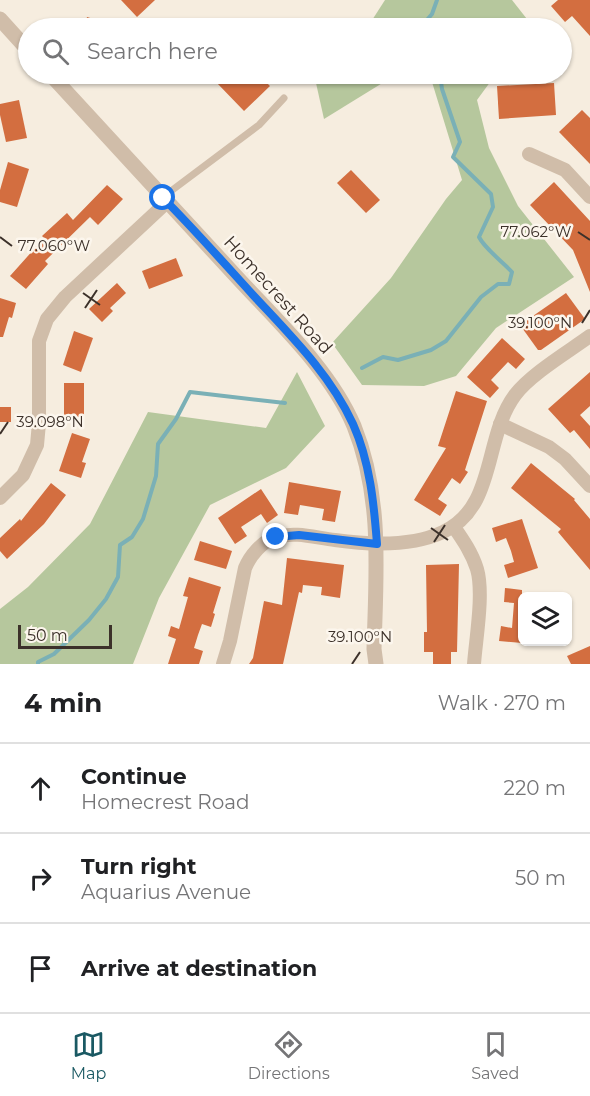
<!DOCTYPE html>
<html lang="en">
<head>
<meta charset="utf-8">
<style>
  body { margin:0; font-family:Montserrat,sans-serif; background:#f6f6f6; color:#202124 }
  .controls { position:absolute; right:18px; bottom:18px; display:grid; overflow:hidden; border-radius:9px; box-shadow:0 2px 4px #0004 }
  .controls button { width:54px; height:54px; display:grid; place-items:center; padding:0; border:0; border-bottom:2px solid #e0e0e0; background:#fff; color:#202124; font:30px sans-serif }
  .scale { position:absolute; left:18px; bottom:15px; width:94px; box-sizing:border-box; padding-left:6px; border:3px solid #3c312a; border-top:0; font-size:16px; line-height:21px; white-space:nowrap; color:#3c312a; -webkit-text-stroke:4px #fcf6ed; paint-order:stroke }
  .stop { position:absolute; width:18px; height:18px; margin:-14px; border:4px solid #1a73e8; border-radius:50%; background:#fff }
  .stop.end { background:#1a73e8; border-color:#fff; box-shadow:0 2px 6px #0008 }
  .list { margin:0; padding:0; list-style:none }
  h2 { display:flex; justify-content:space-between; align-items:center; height:78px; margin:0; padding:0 24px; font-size:26px }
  h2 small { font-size:20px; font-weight:400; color:#757577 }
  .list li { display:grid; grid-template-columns:39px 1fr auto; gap:18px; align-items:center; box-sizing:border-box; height:90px; padding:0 24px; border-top:2px solid #e0e0e0 }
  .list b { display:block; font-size:22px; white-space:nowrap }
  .list p { margin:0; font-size:20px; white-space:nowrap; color:#757577 }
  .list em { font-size:20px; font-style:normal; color:#757577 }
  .icon { flex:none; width:33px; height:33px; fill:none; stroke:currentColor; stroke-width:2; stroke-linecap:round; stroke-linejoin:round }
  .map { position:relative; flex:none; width:590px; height:664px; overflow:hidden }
  .search { position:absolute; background:#fff; box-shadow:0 2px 4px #0004; left:18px; right:18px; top:18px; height:66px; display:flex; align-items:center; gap:15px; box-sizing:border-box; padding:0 21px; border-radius:33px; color:#757577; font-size:22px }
  .sheet { height:348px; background:#fff }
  nav { display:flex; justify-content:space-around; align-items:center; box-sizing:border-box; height:84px; border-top:2px solid #e0e0e0; background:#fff; font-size:16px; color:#757577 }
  nav a { display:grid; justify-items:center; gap:3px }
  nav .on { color:#1a5963 }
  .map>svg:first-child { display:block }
  .green { fill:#b6c79d }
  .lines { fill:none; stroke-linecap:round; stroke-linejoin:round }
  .stream { stroke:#7ab0b6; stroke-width:4 }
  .building { fill:#d36e40 }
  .service { stroke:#d0bda9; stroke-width:7 }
  .minor { stroke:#d0bda9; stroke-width:14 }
  .tertiary { stroke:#d0bda9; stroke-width:15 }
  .route { stroke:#1a73e8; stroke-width:8 }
  .ticks { fill:none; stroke:#3c312a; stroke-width:2 }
  .labels { text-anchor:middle; stroke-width:5; stroke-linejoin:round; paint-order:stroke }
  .street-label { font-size:18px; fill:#3c312a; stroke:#fcf6ed }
  .ticks-label { font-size:15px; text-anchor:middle; fill:#3c312a; stroke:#fcf6ed; stroke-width:5; stroke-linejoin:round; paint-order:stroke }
</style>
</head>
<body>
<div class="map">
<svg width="590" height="664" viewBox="0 0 590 664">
  <rect width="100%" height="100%" fill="#f6eddf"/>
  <g class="green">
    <path d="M385,0H512L534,28H367Z"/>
    <path d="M314,74H397L324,119Z"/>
    <path d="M420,74H496L477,100L489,148L518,206L574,277L496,328L456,376L424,386L362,385L332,343L391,278L446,199L462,180L432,82Z"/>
    <path d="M297,372L325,426L286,468L210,505L159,598L133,664H0V609L28,587L90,524L148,412L266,428Z"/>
  </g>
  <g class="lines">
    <g class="stream">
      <path d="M420,28L432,14L437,0"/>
      <path d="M362,368L383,357L398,360L431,350L446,341L481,297L498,284H509L512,272C502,261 485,249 479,237L493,207L491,194L453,157L460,142L442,89L440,74"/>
      <path d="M38,664V662L54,654L89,620L106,599L118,577L120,545L132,537L143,519L156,476L158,444L176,419L190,392L285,403"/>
    </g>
  </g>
  <g class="building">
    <path d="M121,0H155L137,17Z"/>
    <path d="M558,0H590V36L572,16L565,22L551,6Z"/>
    <path d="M87,17L116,26V28H84Z"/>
    <path d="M225,74H233L244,84L254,74H258L270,86L244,111L216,82Z"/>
    <path d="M554,83L556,115L499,119L497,86Z"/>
    <path d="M19,100L27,138L6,142L0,115V104Z"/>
    <path d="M582,110L590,118V164L559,132Z"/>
    <path d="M8,162L29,169L17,207L0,202V190Z"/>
    <path d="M351,170L380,200L366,213L337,183Z"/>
    <path d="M554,182L590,221V292L573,250L530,205Z"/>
    <path d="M107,185L123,199L98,225L90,217L45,261L48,264L26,289L10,276L44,238L42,236L67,213L73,220Z"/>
    <path d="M176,258L183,276L149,289L142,271Z"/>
    <path d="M117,283L126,293L110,308L113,311L102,322L89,309Z"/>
    <path d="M566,293L585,319L541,350H538L520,325Z"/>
    <path d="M0,298L16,303L12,318L9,317L3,337H0Z"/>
    <path d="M74,331L93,338L81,372L63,365Z"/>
    <path d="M502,338L525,359L516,369L508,362L491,380L499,388L490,398L467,377Z"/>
    <path d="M590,372V406L580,415L590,426V449L574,430L570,433L548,409Z"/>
    <rect x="64" y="383" width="20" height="36"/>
    <path d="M456,391L487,401L465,470L468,472L460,484L452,478L438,499L447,505L440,516L414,500L446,448L438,446Z"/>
    <rect x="0" y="407" width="11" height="15"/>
    <path d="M72,433L90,439L82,462L86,463L81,478L59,471Z"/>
    <path d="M531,463L575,499L574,500L590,519V570L558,532L561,529L511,488Z"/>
    <path d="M289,482L341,491L335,522L322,520L324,509L300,505L298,515L284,513Z"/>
    <path d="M51,483L66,495L44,524L7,559L0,551V538L20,519L21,521Z"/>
    <path d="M261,489L278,515L267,523L261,514L241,527L247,536L235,544L218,518Z"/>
    <path d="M522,519L538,568L508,578L504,565L514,562L511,551L506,538L496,542L492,528Z"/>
    <path d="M200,541L232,551L226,569L194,560Z"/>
    <path d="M287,558L344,565L340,598L321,595L322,587L303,585L302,593L299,592L283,664H249L253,658L264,601L282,605Z"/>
    <path d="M459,564L457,652H451V664H433V652H424V632H427L426,565Z"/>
    <path d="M189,577L221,587L213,613L215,614L211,627L202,624L198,635L194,648L203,651L199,664H168L176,639L168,636L171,626L179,629L188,597L183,596Z"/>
    <path d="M505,588L522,590V643L499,641L501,626L512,628L514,603L504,602Z"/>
    <path d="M590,646V664H571L567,656Z"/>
  </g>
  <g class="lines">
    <path class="service" d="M163,197L259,125L284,98"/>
    <g class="minor">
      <path d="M529,154L565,170L590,197"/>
      <path d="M500,424L549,447L565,459L590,486"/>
      <path d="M0,498L23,475L37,445L39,423V341L47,319L65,297L167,202"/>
      <path d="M454,527C463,540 472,553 477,569C484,593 476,638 474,664"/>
      <path d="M223,664L230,641L245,568C250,556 262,541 276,537C296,531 316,538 335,540C370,545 411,547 443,532C497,507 483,438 515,395C531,374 568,352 590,336"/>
    </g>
    <g class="tertiary">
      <path d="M0,19L28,50"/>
      <path d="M50,74C111,140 172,207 234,274C275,319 330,369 354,426C383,498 376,574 374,649L376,664"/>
    </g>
  </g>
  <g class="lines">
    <path class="route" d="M163,198C194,229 223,262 253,295C290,335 330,374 353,424C370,462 374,504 377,544L299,535L276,537"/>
  </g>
  <path class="ticks" d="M578,232L590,240M0,237L12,246M83,293L100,305M85,308L97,290M582,323L590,310M0,434L8,422M431,528L448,540M434,542L445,525M352,664L360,652"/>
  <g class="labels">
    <g class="street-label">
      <text transform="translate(278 295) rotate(48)" y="6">Homecrest Road</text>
    </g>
  </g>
  <g class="ticks-label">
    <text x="536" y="237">77.062°W</text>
    <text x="54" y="251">77.060°W</text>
    <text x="540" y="328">39.100°N</text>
    <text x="50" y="427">39.098°N</text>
    <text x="360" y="642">39.100°N</text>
  </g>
</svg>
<div class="controls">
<button><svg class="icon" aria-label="layers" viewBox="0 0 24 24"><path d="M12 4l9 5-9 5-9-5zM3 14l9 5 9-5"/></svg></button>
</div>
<div class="scale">50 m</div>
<div class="stop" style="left:163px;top:198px"></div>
<div class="stop end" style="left:276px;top:537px"></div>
<div class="search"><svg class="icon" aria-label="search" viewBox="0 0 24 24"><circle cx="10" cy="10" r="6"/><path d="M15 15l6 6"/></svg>Search here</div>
</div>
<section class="sheet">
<h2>4 min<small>Walk · 270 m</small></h2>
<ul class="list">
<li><svg class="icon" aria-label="ahead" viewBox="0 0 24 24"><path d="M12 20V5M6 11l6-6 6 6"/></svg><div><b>Continue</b><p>Homecrest Road</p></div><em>220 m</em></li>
<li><svg class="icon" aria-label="right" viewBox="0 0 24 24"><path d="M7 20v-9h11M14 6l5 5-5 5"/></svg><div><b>Turn right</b><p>Aquarius Avenue</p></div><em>50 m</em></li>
<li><svg class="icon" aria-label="arrive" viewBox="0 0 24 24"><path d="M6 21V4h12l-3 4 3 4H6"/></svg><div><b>Arrive at destination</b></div></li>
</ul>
</section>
<nav>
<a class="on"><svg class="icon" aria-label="map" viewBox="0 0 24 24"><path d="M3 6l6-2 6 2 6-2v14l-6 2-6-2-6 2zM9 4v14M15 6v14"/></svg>Map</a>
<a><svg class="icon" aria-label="directions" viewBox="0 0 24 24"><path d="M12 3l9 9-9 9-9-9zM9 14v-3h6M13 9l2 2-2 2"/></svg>Directions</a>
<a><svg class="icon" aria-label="saved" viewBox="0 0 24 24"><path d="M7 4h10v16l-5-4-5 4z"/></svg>Saved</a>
</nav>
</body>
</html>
